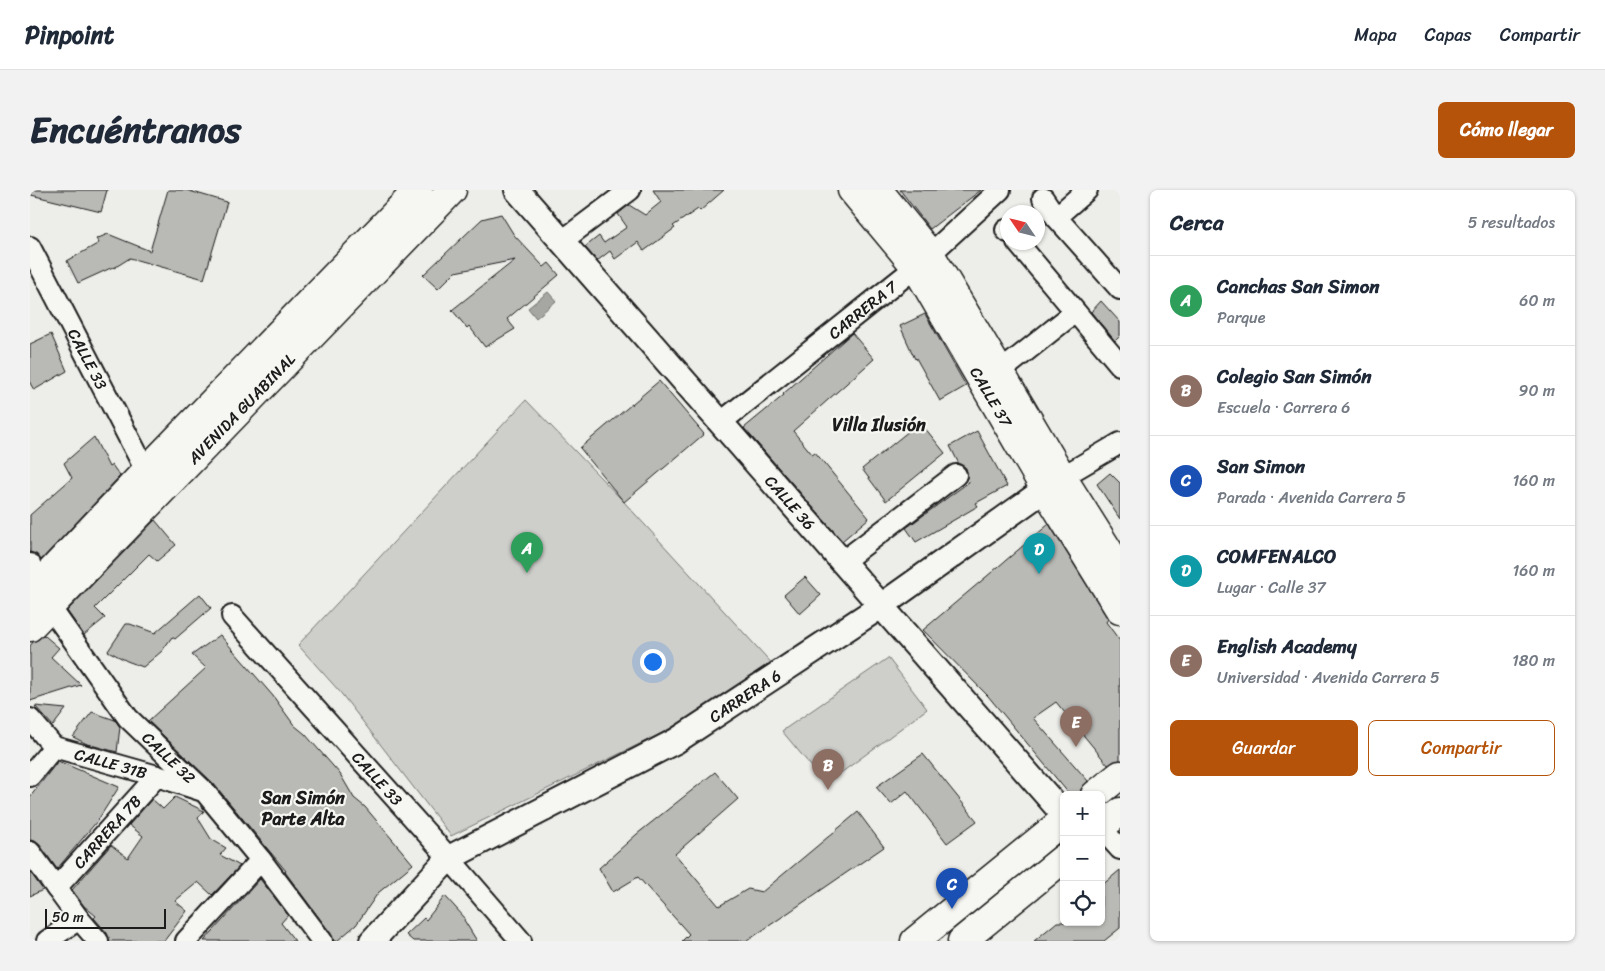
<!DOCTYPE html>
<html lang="es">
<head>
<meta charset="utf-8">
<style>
  body { margin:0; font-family:Sriracha,sans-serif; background:#f2f2f3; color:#1f2937 }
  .controls { position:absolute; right:15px; bottom:15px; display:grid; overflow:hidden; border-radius:8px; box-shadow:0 1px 4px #0004 }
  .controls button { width:45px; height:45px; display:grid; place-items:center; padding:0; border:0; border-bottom:1px solid #e0e1e3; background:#fff; color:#1f2937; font:25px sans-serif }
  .compass { position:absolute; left:970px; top:15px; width:45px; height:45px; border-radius:50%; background:#fff; box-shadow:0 1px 4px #0004; rotate:305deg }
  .scale { position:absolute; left:15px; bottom:12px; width:121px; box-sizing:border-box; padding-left:5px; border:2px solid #1c1c1c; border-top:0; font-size:14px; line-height:18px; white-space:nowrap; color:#1c1c1c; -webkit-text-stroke:4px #f6f6f2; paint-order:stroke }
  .you { position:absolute; left:622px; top:471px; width:18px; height:18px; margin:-12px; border:4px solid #fff; border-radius:50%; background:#1a73e8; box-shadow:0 0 0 8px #1a73e833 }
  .badge { display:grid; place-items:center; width:32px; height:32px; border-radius:50%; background:#b45309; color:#fff; font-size:16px; font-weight:700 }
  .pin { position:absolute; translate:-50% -41px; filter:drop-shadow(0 1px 2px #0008) }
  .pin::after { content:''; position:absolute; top:26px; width:18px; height:15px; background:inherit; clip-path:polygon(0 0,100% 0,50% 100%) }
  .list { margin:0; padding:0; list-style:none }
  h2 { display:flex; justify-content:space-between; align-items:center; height:65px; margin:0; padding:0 20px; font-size:21px }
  h2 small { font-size:16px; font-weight:400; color:#747a83 }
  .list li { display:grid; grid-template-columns:32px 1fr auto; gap:15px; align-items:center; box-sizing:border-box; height:90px; padding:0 20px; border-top:1px solid #e0e1e3 }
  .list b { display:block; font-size:19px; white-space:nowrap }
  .list p { margin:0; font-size:16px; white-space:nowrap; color:#747a83 }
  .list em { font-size:16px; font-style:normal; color:#747a83 }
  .actions { display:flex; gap:10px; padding:15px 20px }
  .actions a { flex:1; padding:11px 0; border:1px solid #b45309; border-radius:8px; text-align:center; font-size:18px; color:#b45309 }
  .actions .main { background:#b45309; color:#fff }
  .icon { flex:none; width:28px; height:28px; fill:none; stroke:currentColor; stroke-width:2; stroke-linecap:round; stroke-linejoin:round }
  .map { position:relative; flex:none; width:1090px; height:751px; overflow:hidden; border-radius:8px }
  header { display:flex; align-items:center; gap:30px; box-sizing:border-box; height:70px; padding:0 25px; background:#fff; border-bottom:1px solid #e0e1e3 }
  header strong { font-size:24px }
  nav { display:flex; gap:28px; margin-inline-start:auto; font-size:18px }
  .intro { display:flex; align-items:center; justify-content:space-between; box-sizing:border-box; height:120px; padding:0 30px }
  h1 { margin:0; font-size:35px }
  .button { padding:12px 22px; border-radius:8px; background:#b45309; color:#fff; font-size:18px; font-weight:700 }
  main { display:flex; gap:30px; padding:0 30px }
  aside { flex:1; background:#fff; border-radius:8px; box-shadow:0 1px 4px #0004 }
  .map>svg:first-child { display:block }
  .green { fill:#cececb; stroke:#757574 }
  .water { fill:#a6a6a3; stroke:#6f6f6d }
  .building { fill:#b9b9b6; stroke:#1c1c1c }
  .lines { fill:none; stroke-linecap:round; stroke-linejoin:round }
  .minor-casing { stroke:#1c1c1c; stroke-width:24 }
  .tertiary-casing { stroke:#1c1c1c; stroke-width:28 }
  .secondary-casing { stroke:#1c1c1c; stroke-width:31 }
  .minor { stroke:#f6f6f2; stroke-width:20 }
  .tertiary { stroke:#f6f6f2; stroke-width:24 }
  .secondary { stroke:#f6f6f2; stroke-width:28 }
  .labels { text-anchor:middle; stroke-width:4.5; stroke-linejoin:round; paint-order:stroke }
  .street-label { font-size:16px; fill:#1c1c1c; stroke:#f6f6f2 }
  .neighbourhood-label { font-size:18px; font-weight:bold; fill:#1c1c1c; stroke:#f6f6f2 }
</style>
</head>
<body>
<header>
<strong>Pinpoint</strong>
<nav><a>Mapa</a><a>Capas</a><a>Compartir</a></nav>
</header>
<div class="intro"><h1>Encuéntranos</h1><a class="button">Cómo llegar</a></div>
<main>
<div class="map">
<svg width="1090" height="751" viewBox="0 0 1090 751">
  <rect width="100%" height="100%" fill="#edede9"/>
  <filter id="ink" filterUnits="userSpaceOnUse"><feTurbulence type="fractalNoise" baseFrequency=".02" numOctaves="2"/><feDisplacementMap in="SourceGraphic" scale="10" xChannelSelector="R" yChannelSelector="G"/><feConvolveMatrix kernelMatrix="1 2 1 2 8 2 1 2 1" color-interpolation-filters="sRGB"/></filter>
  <g filter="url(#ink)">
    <g class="green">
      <path d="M496,210L594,312L747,479L628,545L421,646L310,502L268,455Z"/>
      <path d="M858,468L897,519L796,594L752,541Z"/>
    </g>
    <path class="water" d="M518,102L526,111L506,128L498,118Z"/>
    <g class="building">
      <path d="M2,0H77L71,22L1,5Z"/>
      <path d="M138,0H156L197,12L174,89L100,68L84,78L83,77L48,93L37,71L69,53L66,49L78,44L120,61Z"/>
      <path d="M623,0H694L670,21L668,19L643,36L645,38L614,61L608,52L585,69L580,61L567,71L555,57L569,46L574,53L597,37L588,24L599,15L615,25L631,12Z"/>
      <path d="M870,0H951L900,39Z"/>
      <path d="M471,24L484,45L514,77L519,73L529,85L477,129L485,139L455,157L439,136L437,138L422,120L485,70L425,82L408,99L393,85L452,29Z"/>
      <path d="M1071,111L1090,132V146L1085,151L1061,122Z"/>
      <path d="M895,124L936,196L910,211L886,168L885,169L870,136Z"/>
      <path d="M822,143L844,169L763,241L782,264L785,262L839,328L812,351L714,238L754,205L753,204Z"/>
      <path d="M21,144L37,181L4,200L0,193V154Z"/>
      <path d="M629,191L674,244L594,312L550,258Z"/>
      <path d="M890,232L915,263L856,311L832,279Z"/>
      <path d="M947,241L977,296L946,313L948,316L886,352L876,338L939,292L936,278L929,274L920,256Z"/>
      <path d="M64,247L79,277L82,275L90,286L11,370L7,365L0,362V325L42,288L34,273Z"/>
      <path d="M1080,283L1090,293V329L1067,294Z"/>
      <path d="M125,330L146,355L127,371L119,364L65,418L75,428L54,445L37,421Z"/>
      <path d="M1019,334L1078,429L1076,432L1090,451V570L1078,575L1026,512L1003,528L1058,591L1051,599L1050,605H1040L958,506L893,440Z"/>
      <path d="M775,387L791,405L770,424L754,405Z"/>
      <path d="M170,404L181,418L145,449L142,447L132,461L113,477L97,471L78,461L96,434H100L125,443Z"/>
      <path d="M14,445L29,458L21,467L51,495L0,511V456L3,452Z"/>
      <path d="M190,445L243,506L264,535L275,544L310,584L324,608L335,617L383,674L348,703L326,735L307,751H304L301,744L255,682L256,681L183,593L118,531L176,478L162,465Z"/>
      <path d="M5,516L36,519L23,536Z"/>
      <path d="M62,522L85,530L90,537L87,562L57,554L43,547Z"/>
      <path d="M893,564L947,631L917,653L877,601L861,614L846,597Z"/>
      <path d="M28,571L89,597L68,630L27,679L10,655L5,651L0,650V607Z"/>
      <path d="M685,582L708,609L645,664L689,716L718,699L732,702L828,622L854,657L717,751H652L659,744L608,687L583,702L569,678L607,644Z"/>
      <path d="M145,607L174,621L168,628L181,649L196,658L190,665L210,676L182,705L168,692L145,711L157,721L134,751H80L77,743L64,728L66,726L54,716L42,700L81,655L98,668L113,646L99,635L122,609L133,619Z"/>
      <path d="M1090,680V738L1074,751H1004L1027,732H1071V696Z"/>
      <path d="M0,682L13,700L0,706Z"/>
      <path d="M230,689L258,725L251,733L265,751H174Z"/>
      <path d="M415,706L435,728L434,730L447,751H383L376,745L394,728L396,730Z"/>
    </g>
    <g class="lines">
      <defs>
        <g id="minor">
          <path d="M1013,8L1026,27L1090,99"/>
          <path d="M1026,27L1057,0"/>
          <path d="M976,40L978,42"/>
          <path d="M532,51L600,0"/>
          <path d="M987,52L1090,175"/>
          <path id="s1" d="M0,57L116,281"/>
          <path d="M970,182L1045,122"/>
          <path id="s2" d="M690,233L886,77L970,0"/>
          <path d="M1032,287L1090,253"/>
          <path d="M812,372L926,285"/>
          <path id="s3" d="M0,374L20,417L98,528L174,601L231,670L292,751"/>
          <path id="s4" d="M202,426L419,668L491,751"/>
          <path id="s5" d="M0,529L24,557L127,586L170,600"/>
          <path d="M0,586L24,557"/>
          <path d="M1071,638L1090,659"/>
          <path d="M0,662L49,729L68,751"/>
          <path id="s6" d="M26,698L127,586"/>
          <path d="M17,751L49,729"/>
          <path d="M156,751L231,670"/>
        </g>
        <g id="tertiary">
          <path id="s7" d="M487,0L1034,625"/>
          <path id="s8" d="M342,751L419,668L646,551L851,416L1031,288"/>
        </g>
        <g id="secondary">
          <path id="s9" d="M822,0L886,77L1015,299L1090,420"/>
          <path d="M848,0L900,64L1032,287L1090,379"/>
          <path d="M0,404L116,281L388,0"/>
          <path id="s10" d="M0,437L422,0"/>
          <path d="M1065,605L1090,585"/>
          <path d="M1071,637L1090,622"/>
          <path d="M885,751L1034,630"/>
          <path d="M932,751L1034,668"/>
        </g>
      </defs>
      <use href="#minor" class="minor-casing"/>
      <use href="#tertiary" class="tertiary-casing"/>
      <use href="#secondary" class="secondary-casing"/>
      <use href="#minor" class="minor"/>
      <use href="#tertiary" class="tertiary"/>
      <use href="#secondary" class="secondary"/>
    </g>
  </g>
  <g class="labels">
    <g class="street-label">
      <text dy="6" stroke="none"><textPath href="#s2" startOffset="182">CARRERA 7</textPath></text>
      <text dy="6" stroke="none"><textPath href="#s1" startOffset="126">CALLE 33</textPath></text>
      <text dy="6" stroke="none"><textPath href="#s9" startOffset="250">CALLE 37</textPath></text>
      <text dy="6" stroke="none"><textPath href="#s10" startOffset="304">AVENIDA GUABINAL</textPath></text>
      <text dy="6" stroke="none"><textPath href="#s7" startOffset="415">CALLE 36</textPath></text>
      <text dy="6" stroke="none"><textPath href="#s8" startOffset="451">CARRERA 6</textPath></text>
      <text dy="6" stroke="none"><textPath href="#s3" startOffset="240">CALLE 32</textPath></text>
      <text dy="6" stroke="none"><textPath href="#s5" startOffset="96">CALLE 31B</textPath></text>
      <text dy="6" stroke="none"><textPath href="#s4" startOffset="218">CALLE 33</textPath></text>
      <text dy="6" stroke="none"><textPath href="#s6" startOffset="76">CARRERA 7B</textPath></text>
    </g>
    <g class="neighbourhood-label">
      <text x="849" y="241">Villa Ilusión</text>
      <text x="273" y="614">San Simón<tspan x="273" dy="21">Parte Alta</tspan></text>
    </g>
  </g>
</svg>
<div class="controls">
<button>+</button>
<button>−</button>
<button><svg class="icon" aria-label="locate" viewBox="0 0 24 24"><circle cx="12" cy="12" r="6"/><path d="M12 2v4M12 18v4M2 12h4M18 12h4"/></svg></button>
</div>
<svg class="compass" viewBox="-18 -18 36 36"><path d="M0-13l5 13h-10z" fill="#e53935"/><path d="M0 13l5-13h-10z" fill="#747a83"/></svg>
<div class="scale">50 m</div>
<div class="you"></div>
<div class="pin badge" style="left:497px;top:383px;background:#2e9e5b">A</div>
<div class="pin badge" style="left:798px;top:600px;background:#8d6e63">B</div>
<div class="pin badge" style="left:922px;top:719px;background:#1a4fb4">C</div>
<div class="pin badge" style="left:1009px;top:384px;background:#0f9aa8">D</div>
<div class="pin badge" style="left:1046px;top:557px;background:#8d6e63">E</div>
</div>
<aside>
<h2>Cerca<small>5 resultados</small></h2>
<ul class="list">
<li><span class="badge" style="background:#2e9e5b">A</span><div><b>Canchas San Simon</b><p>Parque</p></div><em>60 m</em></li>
<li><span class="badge" style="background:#8d6e63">B</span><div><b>Colegio San Simón</b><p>Escuela · Carrera 6</p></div><em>90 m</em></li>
<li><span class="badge" style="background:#1a4fb4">C</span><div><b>San Simon</b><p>Parada · Avenida Carrera 5</p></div><em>160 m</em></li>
<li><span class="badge" style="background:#0f9aa8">D</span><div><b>COMFENALCO</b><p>Lugar · Calle 37</p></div><em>160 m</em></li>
<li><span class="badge" style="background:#8d6e63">E</span><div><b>English Academy</b><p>Universidad · Avenida Carrera 5</p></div><em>180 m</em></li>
</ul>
<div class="actions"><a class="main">Guardar</a><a>Compartir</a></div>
</aside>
</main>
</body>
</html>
